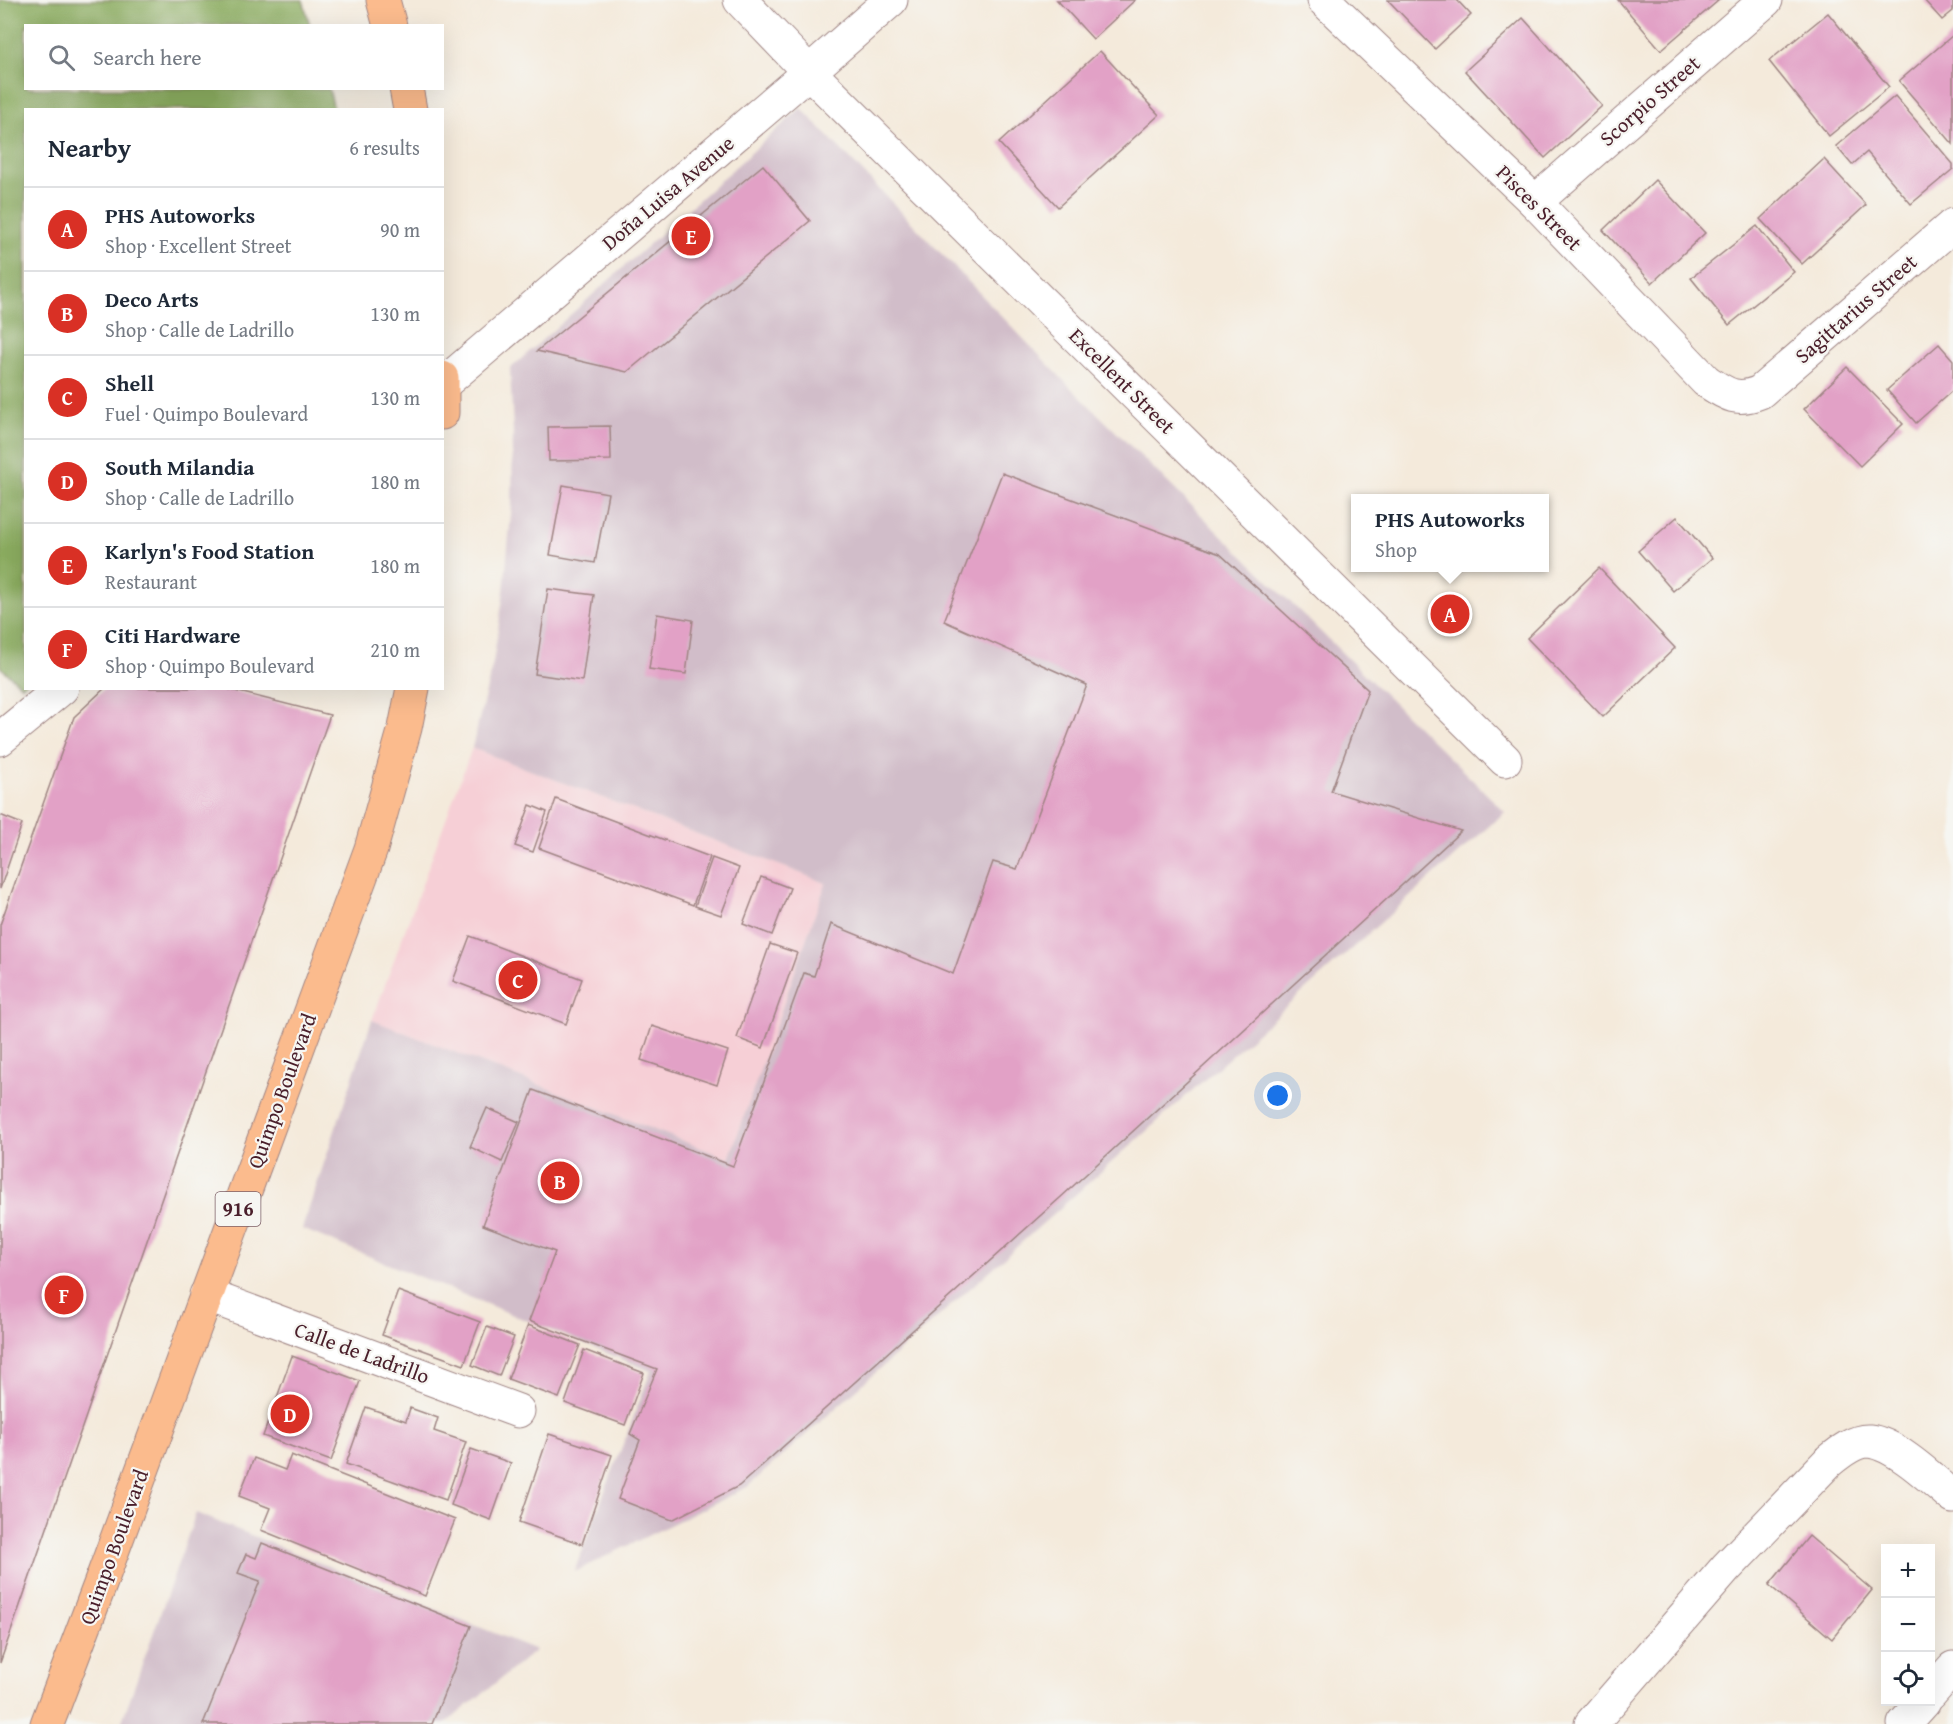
<!DOCTYPE html>
<html lang="en">
<head>
<meta charset="utf-8">
<style>
  body { margin:0; font-family:"Gentium Book Plus",serif; background:#f2f2f3; color:#1f2937 }
  .controls { position:absolute; right:18px; bottom:18px; display:grid; overflow:hidden; border-radius:0px; box-shadow:0 6px 24px #0002 }
  .controls button { width:54px; height:54px; display:grid; place-items:center; padding:0; border:0; border-bottom:2px solid #e0e1e3; background:#fff; color:#1f2937; font:30px sans-serif }
  .you { position:absolute; left:1278px; top:1096px; width:21px; height:21px; margin:-15px; border:4px solid #fff; border-radius:50%; background:#1a73e8; box-shadow:0 0 0 9px #1a73e833 }
  .badge { display:grid; place-items:center; width:39px; height:39px; border-radius:50%; background:#d93025; color:#fff; font-size:20px; font-weight:700 }
  .pin { position:absolute; translate:-50% -50%; border:3px solid #fff; box-shadow:0 2px 6px #0006 }
  .popup { position:absolute; left:1351px; top:494px; width:198px; height:78px; box-sizing:border-box; display:grid; place-content:center; border-radius:0px; background:#fff; filter:drop-shadow(0 2px 4px #0005); font-size:20px; white-space:nowrap; color:#747a83 }
  .popup b { font-size:22px; color:#1f2937 }
  .popup::after { content:''; position:absolute; left:50%; top:100%; margin-left:-12px; border:12px solid transparent; border-top-color:#fff }
  .list { margin:0; padding:0; list-style:none }
  h2 { display:flex; justify-content:space-between; align-items:center; height:78px; margin:0; padding:0 24px; font-size:26px }
  h2 small { font-size:20px; font-weight:400; color:#747a83 }
  .list li { display:grid; grid-template-columns:39px 1fr auto; gap:18px; align-items:center; box-sizing:border-box; height:84px; padding:0 24px; border-top:2px solid #e0e1e3 }
  .list b { display:block; font-size:22px; white-space:nowrap }
  .list p { margin:0; font-size:20px; white-space:nowrap; color:#747a83 }
  .list em { font-size:20px; font-style:normal; color:#747a83 }
  .icon { flex:none; width:33px; height:33px; fill:none; stroke:currentColor; stroke-width:2; stroke-linecap:round; stroke-linejoin:round }
  .map { position:relative; flex:none; width:1953px; height:1724px; overflow:hidden }
  .search { position:absolute; background:#fff; box-shadow:0 6px 24px #0002; left:24px; top:24px; width:420px; height:66px; display:flex; align-items:center; gap:15px; box-sizing:border-box; padding:0 21px; border-radius:0px; color:#747a83; font-size:22px }
  .panel { position:absolute; background:#fff; box-shadow:0 6px 24px #0002; left:24px; top:108px; width:420px; height:582px; border-radius:0px }
  .map>svg:first-child { display:block }
  .built { fill:#f6cfd6 }
  .industrial { fill:#d1bdc9 }
  .forest { fill:#8aab5f; stroke:#6a6545; stroke-width:1.5 }
  .building { fill:#e2a1c6 }
  .lines { fill:none; stroke-linecap:round; stroke-linejoin:round }
  .minor-casing { stroke:#9f8483; stroke-width:35 }
  .major-casing { stroke:#9f8483; stroke-width:35 }
  .minor { stroke:#fff; stroke-width:33 }
  .major { stroke:#fbbb8d; stroke-width:33 }
  .labels { text-anchor:middle; stroke-width:4.5; stroke-linejoin:round; paint-order:stroke }
  .shield { fill:#f6f6f2; stroke:#7e6067; stroke-width:1.5 }
  .shield-label { font-size:20px; font-weight:bold; fill:#4a1f2b }
  .street-label { font-size:21px; fill:#4a1f2b; stroke:#f6f6f2 }
</style>
</head>
<body>
<div class="map">
<svg width="1953" height="1724" viewBox="0 0 1953 1724">
  <rect width="100%" height="100%" fill="#f6f6f2"/>
  <filter id="ink" filterUnits="userSpaceOnUse"><feTurbulence type="fractalNoise" baseFrequency=".0167" numOctaves="2"/><feDisplacementMap in="SourceGraphic" scale="12" xChannelSelector="R" yChannelSelector="G"/><feConvolveMatrix kernelMatrix="1 2 1 2 8 2 1 2 1" color-interpolation-filters="sRGB"/></filter>
  <filter id="wash" filterUnits="userSpaceOnUse"><feTurbulence type="fractalNoise" baseFrequency=".008" numOctaves="4" result="noise"/><feDisplacementMap in="SourceGraphic" scale="24" xChannelSelector="R" yChannelSelector="G"/><feGaussianBlur stdDeviation="1.35" result="paint"/><feColorMatrix in="noise" values="0 0 0 0 0 0 0 0 0 0 0 0 0 0 0 0 0 1.4 0 .05"/><feComposite in="paint" operator="in"/></filter>
  <g filter="url(#wash)">
    <rect width="100%" height="100%" fill="#f4eadb"/>
    <path class="built" d="M472,748L826,883L729,1159L372,1020Z"/>
    <g class="industrial">
      <path d="M801,108L1067,384L1505,812L747,1487L574,1572L651,1371L302,1229L372,1020L729,1159L826,883L472,748L493,663L504,591L512,504L513,430L510,369Z"/>
      <path d="M196,1513L536,1650L445,1724H121Z"/>
    </g>
    <path class="forest" d="M0,0H303L310,25L26,26V88L329,89L334,109L26,110V683L22,686L0,667Z"/>
    <g id="blocks">
      <g class="building">
        <path d="M1057,0H1135L1093,39Z"/>
        <path d="M1388,0H1457L1471,15L1435,49Z"/>
        <path d="M1618,0H1719L1661,50Z"/>
        <path d="M1924,0H1953V11L1942,20Z"/>
        <path d="M1828,13L1889,87L1829,136L1769,61Z"/>
        <path d="M1523,18L1602,106L1545,158L1465,71Z"/>
        <path d="M1953,35V144L1899,81Z"/>
        <path d="M1100,51L1159,115L1058,207L999,143Z"/>
        <path d="M1895,96L1953,164V169L1911,204L1867,152L1852,165L1836,146Z"/>
        <path d="M1824,159L1866,205L1802,264L1760,219Z"/>
        <path d="M763,165L810,221L627,372L537,351Z"/>
        <path d="M1655,180L1705,233L1652,283L1603,230Z"/>
        <path d="M1757,226L1794,272L1729,325L1691,278Z"/>
        <path d="M1939,344L1953,360V390L1916,423L1887,390Z"/>
        <path d="M1847,367L1903,424L1860,466L1804,409Z"/>
        <path d="M610,426L611,460L549,461L548,427Z"/>
        <path d="M1002,473L1220,554L1368,690L1331,791L1461,831L1060,1198L739,1486L672,1520L618,1499L640,1440L630,1434L657,1369L529,1321L555,1252L483,1225L533,1090L733,1166L804,973L814,976L831,924L953,974L993,862L1017,869L1087,685L944,621Z"/>
        <path d="M563,485L608,493L595,563L550,555Z"/>
        <path d="M1677,517L1712,558L1673,591L1638,551Z"/>
        <path d="M1599,568L1675,648L1603,717L1527,638Z"/>
        <path d="M548,589L594,595L582,681L535,674Z"/>
        <path d="M657,614L693,620L686,674L649,669Z"/>
        <path d="M105,688H223L330,715L0,1663V925L74,717Z"/>
        <path d="M556,799L710,857L693,905L539,848Z"/>
        <path d="M530,805L547,812L533,852L515,846Z"/>
        <path d="M0,815L22,824L0,889Z"/>
        <path d="M712,858L739,868L721,915L695,906Z"/>
        <path d="M761,877L790,888L772,935L743,924Z"/>
        <path d="M470,936L582,979L566,1024L453,981Z"/>
        <path d="M770,944L797,953L763,1048L737,1038Z"/>
        <path d="M652,1026L728,1051L717,1085L641,1060Z"/>
        <path d="M487,1108L519,1122L502,1162L470,1147Z"/>
        <path d="M398,1291L480,1322L464,1365L382,1335Z"/>
        <path d="M528,1325L580,1345L559,1398L508,1379Z"/>
        <path d="M487,1327L514,1337L499,1376L472,1365Z"/>
        <path d="M584,1350L644,1373L625,1425L565,1403Z"/>
        <path d="M292,1356L360,1381L331,1461L263,1436Z"/>
        <path d="M366,1407L406,1421L410,1408L438,1418L434,1431L466,1442L446,1500L346,1464Z"/>
        <path d="M549,1434L612,1455L582,1544L519,1522Z"/>
        <path d="M471,1449L511,1463L491,1520L451,1505Z"/>
        <path d="M291,1455L455,1520L425,1596L261,1530L270,1508L239,1496L254,1458L285,1470Z"/>
        <path d="M1809,1536L1872,1590L1832,1639L1769,1585Z"/>
        <path d="M262,1543L471,1626L432,1724H203L260,1581L238,1573L246,1554L256,1558Z"/>
      </g>
    </g>
  </g>
  <g filter="url(#ink)">
    <use href="#blocks" fill-opacity="0" stroke="#9f8483" stroke-width="1.5"/>
    <g class="lines">
      <defs>
        <g id="minor">
          <path d="M740,0L809,72L1505,760"/>
          <path d="M1324,0L1535,202L1706,381C1726,394 1736,402 1760,392L1953,225"/>
          <path d="M1535,202L1766,0"/>
          <path d="M442,385L809,72L891,0"/>
          <path d="M0,739L62,688"/>
          <path d="M206,1295L518,1411"/>
          <path d="M1930,1694L1953,1668"/>
          <path d="M1591,1724L1726,1568L1828,1462C1839,1453 1854,1440 1869,1441C1896,1444 1933,1480 1953,1497"/>
          <path d="M1904,1724L1924,1702"/>
        </g>
        <g id="major">
          <path d="M383,0L390,26"/>
          <path d="M406,88L410,110"/>
          <path d="M442,378V413"/>
          <path d="M47,1724L101,1582L371,849L405,728L413,688"/>
        </g>
      </defs>
      <use href="#minor" class="minor-casing"/>
      <use href="#major" class="major-casing"/>
      <use href="#minor" class="minor"/>
      <use href="#major" class="major"/>
    </g>
  </g>
  <g class="labels">
    <rect class="shield" x="215.5" y="1192" width="45" height="34" rx="4.5"/>
    <g class="shield-label">
      <text x="238" y="1216">916</text>
    </g>
    <g class="street-label">
      <text transform="translate(1650 101) rotate(-41)" y="7">Scorpio Street</text>
      <text transform="translate(668 193) rotate(-40)" y="7">Doña Luisa Avenue</text>
      <text transform="translate(1539 208) rotate(45)" y="7">Pisces Street</text>
      <text transform="translate(1856 309) rotate(-41)" y="7">Sagittarius Street</text>
      <text transform="translate(1122 381) rotate(45)" y="7">Excellent Street</text>
      <text transform="translate(282 1091) rotate(-70)" y="7">Quimpo Boulevard</text>
      <text transform="translate(362 1353) rotate(20)" y="7">Calle de Ladrillo</text>
      <text transform="translate(114 1547) rotate(-70)" y="7">Quimpo Boulevard</text>
    </g>
  </g>
</svg>
<div class="controls">
<button>+</button>
<button>−</button>
<button><svg class="icon" aria-label="locate" viewBox="0 0 24 24"><circle cx="12" cy="12" r="6"/><path d="M12 2v4M12 18v4M2 12h4M18 12h4"/></svg></button>
</div>
<div class="you"></div>
<div class="pin badge" style="left:1450px;top:614px">A</div>
<div class="popup"><b>PHS Autoworks</b>Shop</div>
<div class="pin badge" style="left:560px;top:1181px">B</div>
<div class="pin badge" style="left:518px;top:980px">C</div>
<div class="pin badge" style="left:290px;top:1414px">D</div>
<div class="pin badge" style="left:691px;top:236px">E</div>
<div class="pin badge" style="left:64px;top:1295px">F</div>
<div class="search"><svg class="icon" aria-label="search" viewBox="0 0 24 24"><circle cx="10" cy="10" r="6"/><path d="M15 15l6 6"/></svg>Search here</div>
<section class="panel">
<h2>Nearby<small>6 results</small></h2>
<ul class="list">
<li><span class="badge">A</span><div><b>PHS Autoworks</b><p>Shop · Excellent Street</p></div><em>90 m</em></li>
<li><span class="badge">B</span><div><b>Deco Arts</b><p>Shop · Calle de Ladrillo</p></div><em>130 m</em></li>
<li><span class="badge">C</span><div><b>Shell</b><p>Fuel · Quimpo Boulevard</p></div><em>130 m</em></li>
<li><span class="badge">D</span><div><b>South Milandia</b><p>Shop · Calle de Ladrillo</p></div><em>180 m</em></li>
<li><span class="badge">E</span><div><b>Karlyn's Food Station</b><p>Restaurant</p></div><em>180 m</em></li>
<li><span class="badge">F</span><div><b>Citi Hardware</b><p>Shop · Quimpo Boulevard</p></div><em>210 m</em></li>
</ul>
</section>
</div>
</body>
</html>
